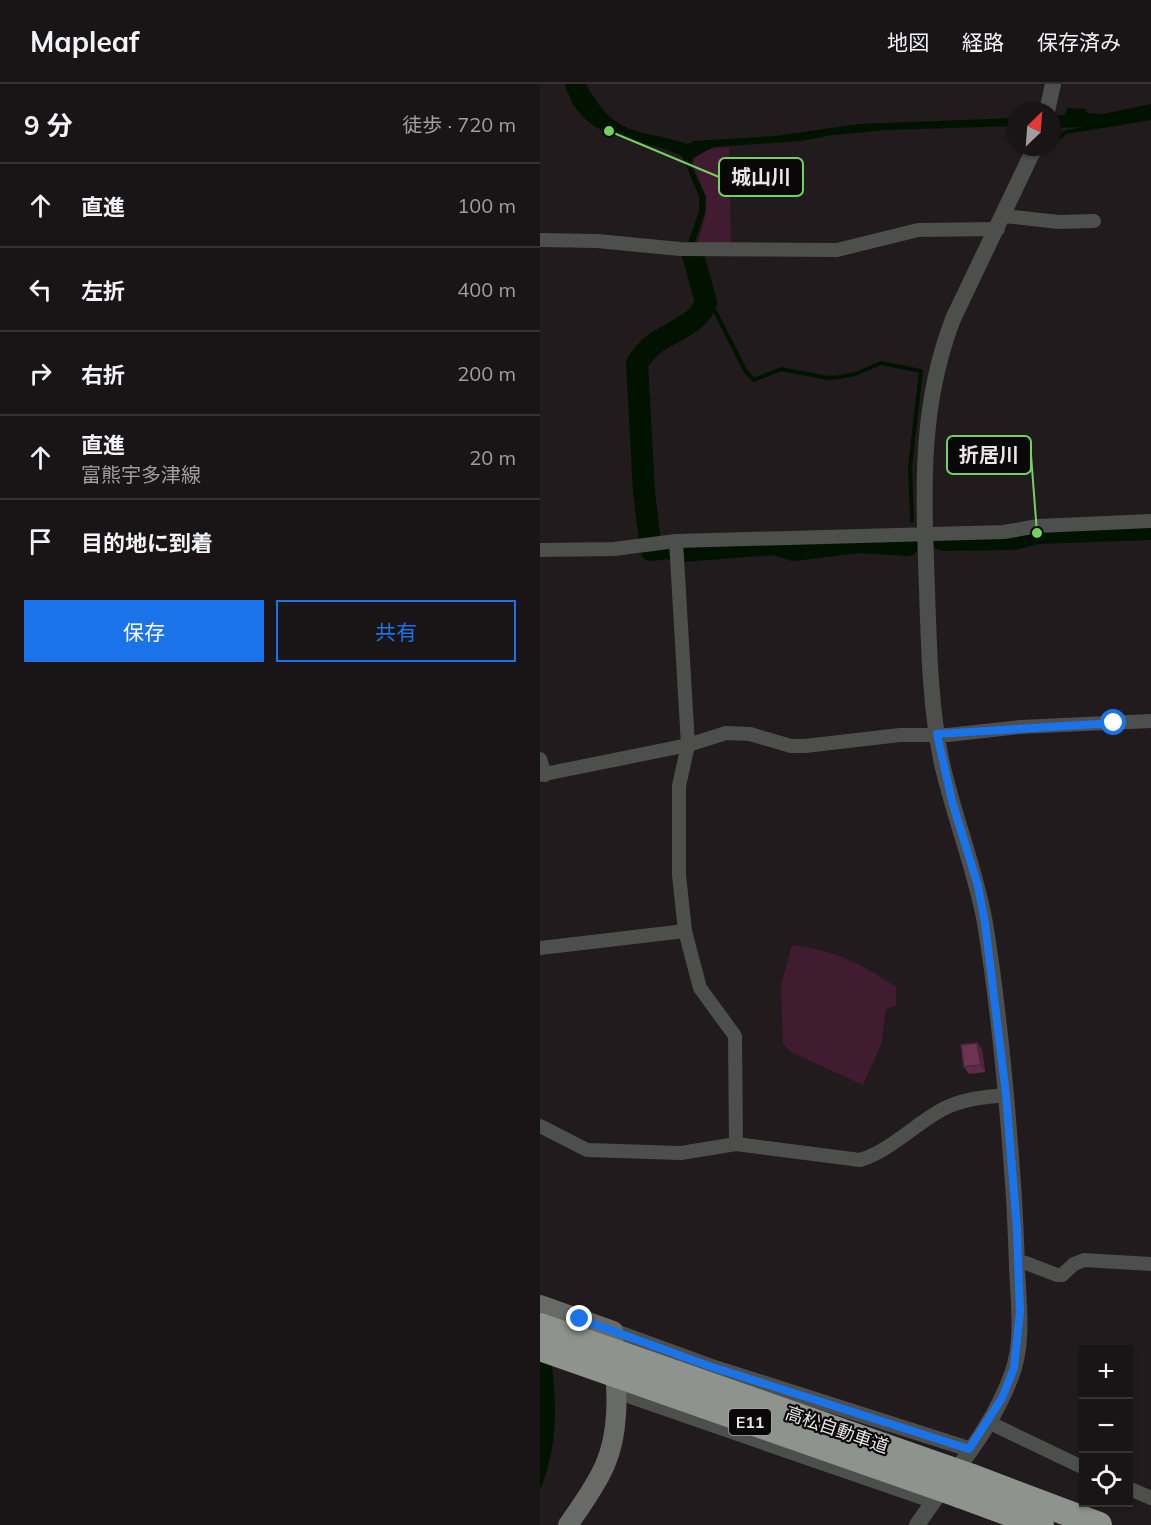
<!DOCTYPE html>
<html lang="ja">
<head>
<meta charset="utf-8">
<style>
  body { margin:0; font-family:Mulish,"Noto Sans JP",sans-serif; background:#262123; color:#f1f3f6 }
  .controls { position:absolute; right:18px; bottom:18px; display:grid; overflow:hidden; border-radius:0px; box-shadow:0 2px 4px #0004 }
  .controls button { width:54px; height:54px; display:grid; place-items:center; padding:0; border:0; border-bottom:2px solid #373335; background:#191416; color:#f1f3f6; font:30px sans-serif }
  .compass { position:absolute; left:467px; top:18px; width:54px; height:54px; border-radius:50%; background:#191416; box-shadow:0 2px 4px #0004; rotate:25deg }
  .stop { position:absolute; width:18px; height:18px; margin:-14px; border:4px solid #1a73e8; border-radius:50%; background:#fff }
  .stop.end { background:#1a73e8; border-color:#fff; box-shadow:0 2px 6px #0008 }
  .list { margin:0; padding:0; list-style:none }
  h2 { display:flex; justify-content:space-between; align-items:center; height:78px; margin:0; padding:0 24px; font-size:26px }
  h2 small { font-size:20px; font-weight:400; color:#9f9ea1 }
  .list li { display:grid; grid-template-columns:39px 1fr auto; gap:18px; align-items:center; box-sizing:border-box; height:84px; padding:0 24px; border-top:2px solid #373335 }
  .list b { display:block; font-size:22px; white-space:nowrap }
  .list p { margin:0; font-size:20px; white-space:nowrap; color:#9f9ea1 }
  .list em { font-size:20px; font-style:normal; color:#9f9ea1 }
  .actions { display:flex; gap:12px; padding:18px 24px }
  .actions a { flex:1; padding:14px 0; border:2px solid #1a73e8; border-radius:0px; text-align:center; font-size:21px; color:#1a73e8 }
  .actions .main { background:#1a73e8; color:#fff }
  .icon { flex:none; width:33px; height:33px; fill:none; stroke:currentColor; stroke-width:2; stroke-linecap:round; stroke-linejoin:round }
  .map { position:relative; flex:none; width:611px; height:1441px; overflow:hidden }
  header { display:flex; align-items:center; gap:36px; box-sizing:border-box; height:84px; padding:0 30px; background:#191416; border-bottom:2px solid #373335 }
  header strong { font-size:28px }
  nav { display:flex; gap:33px; margin-inline-start:auto; font-size:21px }
  main { display:flex }
  aside { flex:1; background:#191416 }
  .map>svg:first-child { display:block }
  .green { fill:#411b30 }
  .water { fill:#011300 }
  .lines { fill:none; stroke-linecap:round; stroke-linejoin:round }
  .stream { stroke:#011300; stroke-width:4 }
  .river { stroke:#011300; stroke-width:22 }
  .minor { stroke:#4c4f4c; stroke-width:14 }
  .tertiary { stroke:#4c4f4c; stroke-width:16 }
  .secondary { stroke:#676a66; stroke-width:20 }
  .motorway { stroke:#8e938d; stroke-width:26 }
  .motorway-bridge { stroke:#8e938d; stroke-width:26 }
  .wall { fill:#5f2c47 }
  .shaded-wall { fill:#4d243a }
  .building { fill:#6e3353; stroke:#4d243a; stroke-width:1.5 }
  .route { stroke:#1a73e8; stroke-width:8 }
  .labels { text-anchor:middle; stroke-width:4.5; stroke-linejoin:round; paint-order:stroke }
  .shield { fill:#090708; stroke:#a6a2a4; stroke-width:1.5 }
  .shield-label { font-size:16px; font-weight:bold; fill:#eae5e7 }
  .street-label { font-size:18px; fill:#eae5e7; stroke:#090708 }
  .leader { fill:none; stroke:#73d25d; stroke-width:2 }
  .callout-dot { fill:#73d25d; stroke:#090708; stroke-width:2 }
  .callout { fill:#090708; stroke:#73d25d; stroke-width:2 }
  .callout-label { font-size:20px; text-anchor:middle; font-weight:bold; fill:#eae5e7 }
</style>
</head>
<body>
<header>
<strong>Mapleaf</strong>
<nav><a>地図</a><a>経路</a><a>保存済み</a></nav>
</header>
<main>
<aside>
<h2>9 分<small>徒歩 · 720 m</small></h2>
<ul class="list">
<li><svg class="icon" aria-label="ahead" viewBox="0 0 24 24"><path d="M12 20V5M6 11l6-6 6 6"/></svg><div><b>直進</b></div><em>100 m</em></li>
<li><svg class="icon" aria-label="left" viewBox="0 0 24 24"><path d="M17 20v-9H6M10 6l-5 5 5 5"/></svg><div><b>左折</b></div><em>400 m</em></li>
<li><svg class="icon" aria-label="right" viewBox="0 0 24 24"><path d="M7 20v-9h11M14 6l5 5-5 5"/></svg><div><b>右折</b></div><em>200 m</em></li>
<li><svg class="icon" aria-label="ahead" viewBox="0 0 24 24"><path d="M12 20V5M6 11l6-6 6 6"/></svg><div><b>直進</b><p>富熊宇多津線</p></div><em>20 m</em></li>
<li><svg class="icon" aria-label="arrive" viewBox="0 0 24 24"><path d="M6 21V4h12l-3 4 3 4H6"/></svg><div><b>目的地に到着</b></div></li>
</ul>
<div class="actions"><a class="main">保存</a><a>共有</a></div>
</aside>
<div class="map">
<svg width="611" height="1441" viewBox="0 0 611 1441">
  <rect width="100%" height="100%" fill="#211b1e"/>
  <g class="green">
    <path d="M189,63L191,162H157L166,129V113L153,79C158,65 176,64 189,63Z"/>
    <path d="M252,861C299,868 316,877 356,903V922L346,925L341,961L323,1001L251,968L243,960L241,901Z"/>
  </g>
  <g class="water">
    <path d="M25,0H46C75,54 96,44 148,60L154,57L235,52L319,40L476,34V42L346,46L293,51L261,57L173,63L153,74L151,81L166,113L165,129L155,158L162,198L157,197L149,156L159,127V112L142,72C96,50 42,61 25,0Z"/>
    <path d="M611,20V32L551,43L512,44V31H525L527,24L546,25L547,29L563,30Z"/>
    <path d="M0,1212C12,1277 27,1343 0,1406Z"/>
  </g>
  <g class="lines">
    <g class="stream">
      <path d="M513,58L526,48L611,34"/>
      <path d="M166,218L174,225L206,288L214,296L241,285L288,294L300,293L315,290L341,279L381,287L370,383L372,437"/>
    </g>
    <g class="river">
      <path d="M153,171L166,218C159,241 131,247 114,260C107,265 102,273 97,279L104,408L111,466L126,464L142,467L233,460L253,466L317,458L368,461"/>
      <path d="M403,456L474,455L497,449L611,445"/>
    </g>
    <g class="minor">
      <path d="M464,132L519,138L554,137"/>
      <path d="M0,156L57,157L140,165L297,166L378,146L458,145"/>
      <path d="M136,457L148,661L139,702V791L145,847L160,904L195,952L196,1060"/>
      <path d="M0,466L74,465L136,457L464,448L498,442L611,437"/>
      <path d="M0,675L5,691"/>
      <path d="M0,691L148,661L186,649L210,650L251,662H265L360,651H408L480,643L611,637"/>
      <path d="M0,864L145,847"/>
      <path d="M0,1042L47,1066L141,1069L196,1060L320,1076C350,1067 375,1040 403,1025C422,1015 444,1013 466,1011"/>
      <path d="M477,1179H486L517,1191H522L534,1180L544,1176L611,1180"/>
      <path d="M76,1308L394,1418"/>
      <path d="M448,1338L544,1384"/>
      <path d="M588,1404L611,1414"/>
    </g>
    <g class="tertiary">
      <path d="M507,27L513,0"/>
      <path d="M73,1247L169,1282L429,1365"/>
      <path d="M377,1441C410,1392 454,1344 473,1287C484,1254 478,1216 477,1182C476,1154 475,1127 473,1100C467,1013 459,925 445,839C435,783 413,731 401,675C390,620 389,563 387,507C384,412 378,326 413,235L495,63"/>
    </g>
    <path class="secondary" d="M0,1221L73,1247C75,1291 83,1340 65,1381C56,1402 41,1422 28,1441"/>
    <g class="motorway">
      <path d="M432,1393L559,1441"/>
      <path d="M420,1411L501,1441"/>
    </g>
    <g class="motorway-bridge">
      <path d="M0,1242L432,1393"/>
      <path d="M0,1264L420,1411"/>
    </g>
  </g>
  <path class="wall" d="M437,959L442,965L445,988L429,990L424,983Z"/>
  <path class="shaded-wall" d="M437,959L442,965L445,988L441,981Z"/>
  <path class="building" d="M437,959L441,981L424,983L421,961Z"/>
  <g class="lines">
    <path class="route" d="M40,1235L169,1282L429,1365L462,1314L474,1284L480,1228L477,1146L466,1011L445,839L438,802L412,717L397,650L574,639"/>
  </g>
  <g class="labels">
    <rect class="shield" x="189" y="1325" width="42" height="26" rx="4.5"/>
    <g class="shield-label">
      <text x="210" y="1344">E11</text>
    </g>
    <g class="street-label">
      <text transform="translate(297 1346) rotate(19)" y="6">高松自動車道</text>
    </g>
  </g>
  <path class="leader" d="M69 47L179 93M497 449L491 371"/>
  <g class="callout-dot">
    <circle cx="69" cy="47" r="6"/>
    <circle cx="497" cy="449" r="6"/>
  </g>
  <g class="callout">
    <rect x="179" y="74" width="84" height="38" rx="6"/>
    <rect x="407" y="352" width="84" height="38" rx="6"/>
  </g>
  <g class="callout-label">
    <text x="221" y="100">城山川</text>
    <text x="449" y="378">折居川</text>
  </g>
</svg>
<div class="controls">
<button>+</button>
<button>−</button>
<button><svg class="icon" aria-label="locate" viewBox="0 0 24 24"><circle cx="12" cy="12" r="6"/><path d="M12 2v4M12 18v4M2 12h4M18 12h4"/></svg></button>
</div>
<svg class="compass" viewBox="-18 -18 36 36"><path d="M0-13l5 13h-10z" fill="#e53935"/><path d="M0 13l5-13h-10z" fill="#9f9ea1"/></svg>
<div class="stop" style="left:574px;top:639px"></div>
<div class="stop end" style="left:40px;top:1235px"></div>
</div>
</main>
</body>
</html>
